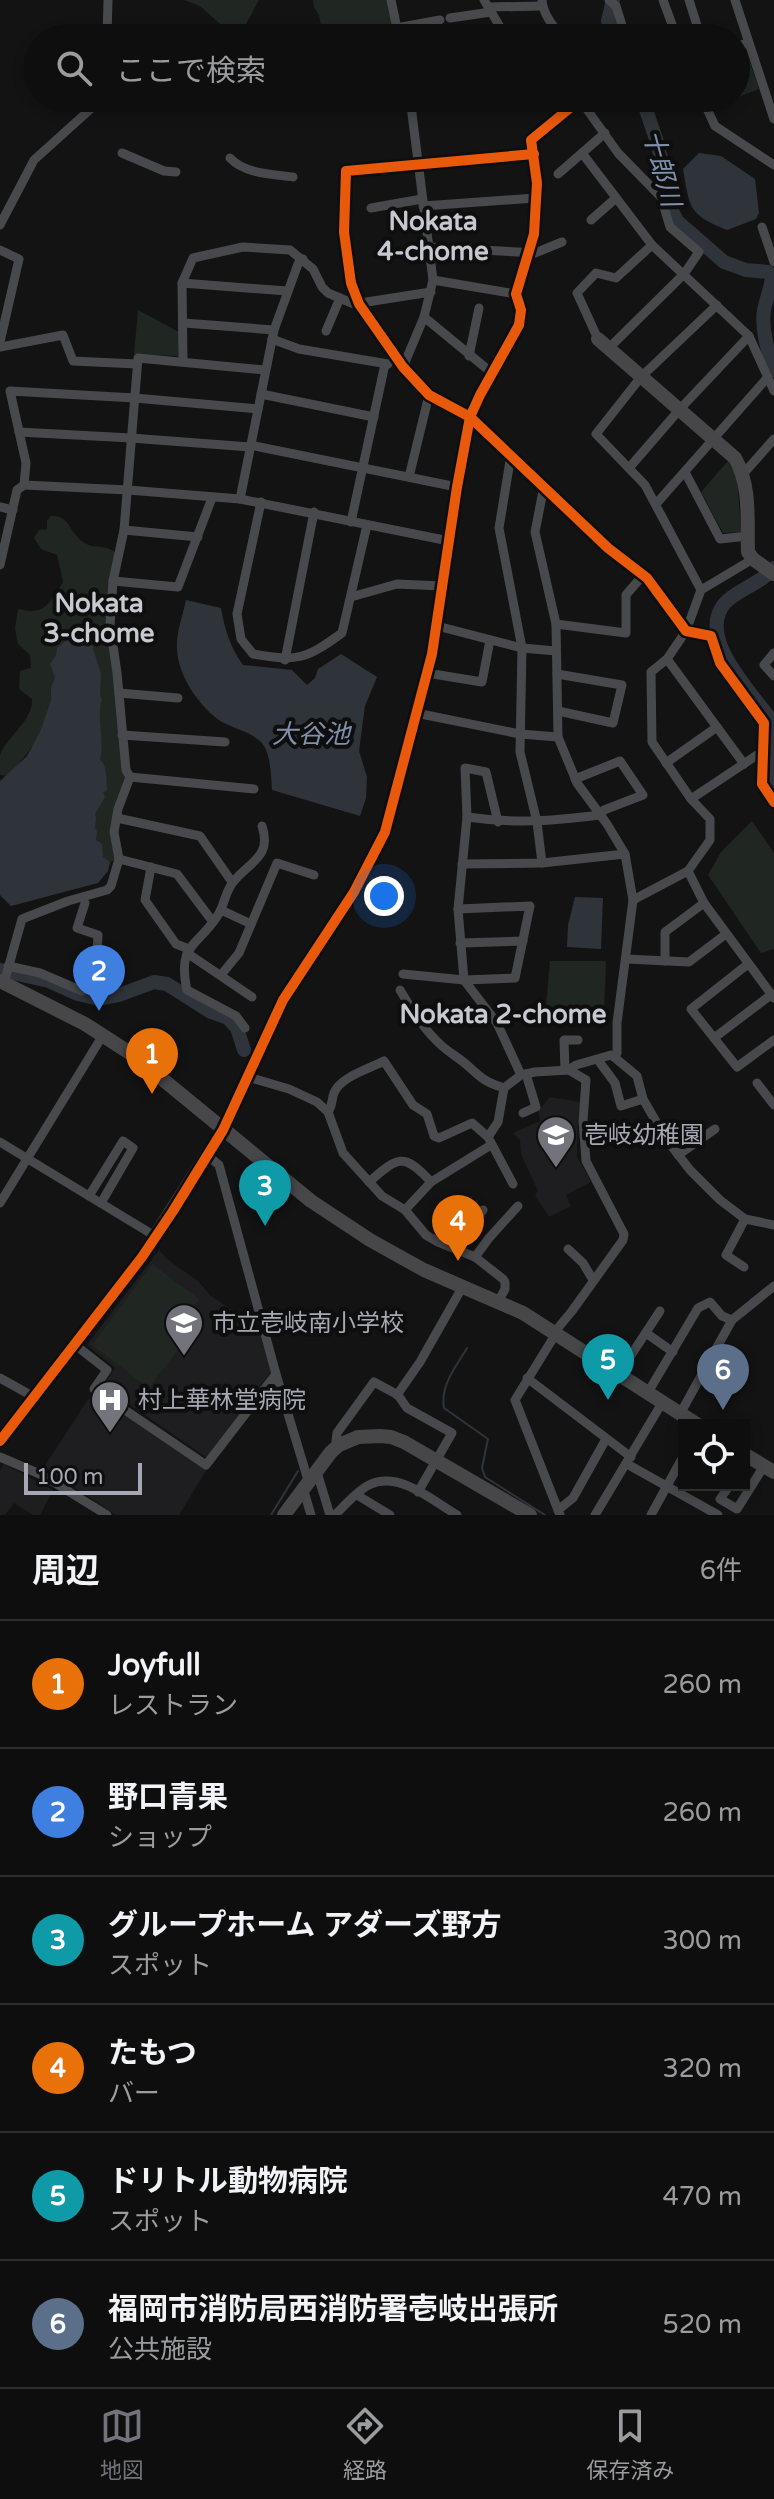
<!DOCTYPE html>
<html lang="ja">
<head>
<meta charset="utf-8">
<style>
  body { margin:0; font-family:"Varela Round","Noto Sans JP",sans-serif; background:#171718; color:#f1f3f6 }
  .controls { position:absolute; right:24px; bottom:24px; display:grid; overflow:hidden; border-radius:0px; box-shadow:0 4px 12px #0003 }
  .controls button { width:72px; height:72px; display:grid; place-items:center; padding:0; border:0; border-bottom:2px solid #2e2e2f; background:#0e0e0f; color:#f1f3f6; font:40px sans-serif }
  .scale { position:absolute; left:24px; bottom:20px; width:118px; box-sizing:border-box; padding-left:8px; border:4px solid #a6a8b3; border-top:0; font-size:22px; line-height:28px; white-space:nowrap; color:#a6a8b3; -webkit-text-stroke:6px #0e0e0f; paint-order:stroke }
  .you { position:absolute; left:384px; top:896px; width:28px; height:28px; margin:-20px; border:6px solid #fff; border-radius:50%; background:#1a73e8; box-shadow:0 0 0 12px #1a73e833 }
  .badge { display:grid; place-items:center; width:52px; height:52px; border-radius:50%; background:#73747b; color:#fff; font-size:26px; font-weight:700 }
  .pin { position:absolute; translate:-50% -66px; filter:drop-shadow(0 2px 4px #0008) }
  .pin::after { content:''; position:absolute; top:42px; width:28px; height:24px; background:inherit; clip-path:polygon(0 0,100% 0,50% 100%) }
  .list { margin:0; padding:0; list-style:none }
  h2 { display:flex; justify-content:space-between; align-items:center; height:104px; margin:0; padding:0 32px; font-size:34px }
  h2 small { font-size:26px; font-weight:400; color:#9b9c9e }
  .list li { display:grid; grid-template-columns:52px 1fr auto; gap:24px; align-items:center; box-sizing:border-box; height:128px; padding:0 32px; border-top:2px solid #2e2e2f }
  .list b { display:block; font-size:30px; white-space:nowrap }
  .list p { margin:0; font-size:26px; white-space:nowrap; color:#9b9c9e }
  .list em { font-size:26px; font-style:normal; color:#9b9c9e }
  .icon { flex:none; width:44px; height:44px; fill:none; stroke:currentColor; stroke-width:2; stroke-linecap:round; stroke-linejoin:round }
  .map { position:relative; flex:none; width:774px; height:1515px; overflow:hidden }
  .search { position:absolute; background:#0e0e0f; box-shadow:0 4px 12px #0003; left:24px; right:24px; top:24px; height:88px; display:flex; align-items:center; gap:20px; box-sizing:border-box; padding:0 28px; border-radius:44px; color:#9b9c9e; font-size:30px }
  .sheet { height:872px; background:#0e0e0f }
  nav { display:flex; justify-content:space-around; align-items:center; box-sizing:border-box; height:112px; border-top:2px solid #2e2e2f; background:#0e0e0f; font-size:22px; color:#9b9c9e }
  nav a { display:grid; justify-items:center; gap:4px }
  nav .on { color:#73747b }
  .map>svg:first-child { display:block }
  .built { fill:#1e1d1f }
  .green { fill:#202622 }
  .water { fill:#2f343b }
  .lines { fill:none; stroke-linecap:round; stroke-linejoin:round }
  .stream { stroke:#2f343b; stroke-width:2 }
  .river { stroke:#2f343b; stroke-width:14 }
  .street { stroke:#48494c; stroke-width:9 }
  .secondary { stroke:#47474a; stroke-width:14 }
  .cycleway-casing { stroke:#0e0e0f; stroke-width:15 }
  .cycleway { stroke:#e8590c; stroke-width:10 }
  .labels { text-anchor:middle; stroke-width:8; stroke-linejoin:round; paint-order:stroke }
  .poi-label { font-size:24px; fill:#a6a8b3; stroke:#0e0e0f; text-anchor:start }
  .water-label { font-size:26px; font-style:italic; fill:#8190aa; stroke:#0e0e0f }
  .neighbourhood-label { font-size:26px; font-weight:bold; fill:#c7c8d0; stroke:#0e0e0f }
</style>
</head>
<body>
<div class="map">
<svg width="774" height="1515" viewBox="0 0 774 1515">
  <rect width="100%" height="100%" fill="#131314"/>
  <g class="built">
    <path d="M550,1097L581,1102L578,1116L577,1157L591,1182L566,1195L571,1206L549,1217L535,1195L538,1191L521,1154L520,1140L513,1133L540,1121L538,1111Z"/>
    <path d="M159,1250L167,1259L198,1281L211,1296L259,1328L272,1370L207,1458L103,1386L115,1368L87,1345Z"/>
    <path d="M94,1393L207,1469L179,1515H116L44,1467L87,1401Z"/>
    <path d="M4,1464L53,1490L40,1515H33L14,1503L5,1515H0V1470Z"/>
  </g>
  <g class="green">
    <path d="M184,0H259L239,37L230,33L200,6Z"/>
    <path d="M313,0H387L395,38H323L319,15L314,7Z"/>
    <path d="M745,48L759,89L712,107L708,98H736V51Z"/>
    <path d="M138,310L179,332L178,356L134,354Z"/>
    <path d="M728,461L737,476L741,532L723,533L701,492Z"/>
    <path d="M51,516C71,515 69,534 85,543C96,550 104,543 116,553L107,626L126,778L115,860L108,863L104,861L95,845L58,678C50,721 38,745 7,776L0,775C0,769 0,760 0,755C6,738 34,719 32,699L19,689L20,671L31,668L30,655L18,644L15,628L18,609C45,616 50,603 63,582L57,555L41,549L34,538L39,530L47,529V521Z"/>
    <path d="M752,821L774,853V949L761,953L708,875L721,852Z"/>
    <path d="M550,961H606L604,1011L601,1014L545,1017Z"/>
    <path d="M152,1264L199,1299L190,1312L195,1316L190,1322L196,1326L149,1388L92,1345Z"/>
  </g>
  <g class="water">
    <path d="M699,153L721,156L755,179L759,213L756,219L727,230C688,214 690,208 683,169Z"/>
    <path d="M186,600L221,608C225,630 230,647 243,665L292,670L307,685L315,678L318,669L341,654L377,677L365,706L359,751L367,777L366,798L360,816L272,790C271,775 271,753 261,742C249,731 235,729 222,722C200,708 178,676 177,649C176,633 183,615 186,600Z"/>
    <path d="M68,639L92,645L101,674L100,695L102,700C96,716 105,741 100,759C108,768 106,779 107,790L103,793L105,797L95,814L96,818L95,828L97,831L96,840L102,844L103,857L110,862L108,871L98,883L11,906L0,895V781L27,756L40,732L51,701V688L55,677L50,664L56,656L57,648Z"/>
    <path d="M575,897L603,898L601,949L567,947L568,925Z"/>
  </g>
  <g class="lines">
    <g class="stream">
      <path d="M467,1348C456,1367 440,1385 444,1408L488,1439L482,1468L485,1477L545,1515"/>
      <path d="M271,1515L298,1471"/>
    </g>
    <g class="river">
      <path d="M613,0L608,21L616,38"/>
      <path d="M642,98L657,142L664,171L667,200L677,221L724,262L746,270L768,272L772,277C771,289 766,299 764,310C761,329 768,352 774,370"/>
      <path d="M774,568C761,584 737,589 724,604C696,640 755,695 773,723L769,771L774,789"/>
      <path d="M0,970L49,981L78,994L99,999L119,995L154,982L167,984L211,1012L228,1018L237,1028L244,1050"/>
    </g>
    <g class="street">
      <path d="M391,0L399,38"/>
      <path d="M484,0L502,30L501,36"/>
      <path d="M542,0C543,15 554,27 563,38"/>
      <path d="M609,0L616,6L626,38"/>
      <path d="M663,0L677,38"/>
      <path d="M689,0L701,38"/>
      <path d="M735,0L774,119"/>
      <path d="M488,7L542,6"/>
      <path d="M450,18L491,12"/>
      <path d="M396,28L440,20"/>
      <path d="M107,38L108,0"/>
      <path d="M736,47L747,43"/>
      <path d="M702,98L715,126L774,165"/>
      <path d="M581,101L618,153L661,197L670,227L699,252L684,274L610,347"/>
      <path d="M122,153L164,171L176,172"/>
      <path d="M582,153L652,245L749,336L774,391"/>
      <path d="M534,154L346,171L344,232L351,283L359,304L403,367L429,395L470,417L608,548L647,578L686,631L711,636L720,663L764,723L762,784L774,802"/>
      <path d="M230,158C245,174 272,174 293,177"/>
      <path d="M558,174L605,133"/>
      <path d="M423,206L535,198"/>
      <path d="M371,208L422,199"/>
      <path d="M591,220L616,198"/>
      <path d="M0,225L34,160L95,105L99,98"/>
      <path d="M762,227L774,262"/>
      <path d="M427,247L535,253L562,242"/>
      <path d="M0,250L19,259L0,342"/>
      <path d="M433,280L516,294"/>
      <path d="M182,283L287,291"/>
      <path d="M424,317L492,373"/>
      <path d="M184,323L274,330"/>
      <path d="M326,331L340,298"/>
      <path d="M272,339L299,349L388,364"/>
      <path d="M598,339L577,293L596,273L616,278L652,245"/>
      <path d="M0,347L63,335L73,361L137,364"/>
      <path d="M469,356L479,308"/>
      <path d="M183,361L182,283L193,258L243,247L290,250L313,269L322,287L328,293L354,304L431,292"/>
      <path d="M403,367L424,317L433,280L410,98"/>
      <path d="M261,394L374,417"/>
      <path d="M19,432L131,438L250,447"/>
      <path d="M250,445L457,487"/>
      <path d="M511,455L499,528L522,648L520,752L537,822L542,863"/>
      <path d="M629,468L680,409L749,336"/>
      <path d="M685,472L720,539L748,536"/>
      <path d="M744,473L774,439"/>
      <path d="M409,477L429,395"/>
      <path d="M24,485L128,490L240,499L449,541"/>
      <path d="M544,486L535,532L556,624L558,737L577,783L607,824L625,854L633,900L617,1023V1053L614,1057"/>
      <path d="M240,499L274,330L298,264L303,259"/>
      <path d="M261,502L237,614L241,639L253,654C298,662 306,659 342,633L367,525"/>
      <path d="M656,504L768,377"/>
      <path d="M0,507L13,510"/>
      <path d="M351,522L385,364"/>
      <path d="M124,530L198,537"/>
      <path d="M0,565L17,490L24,485L26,463L10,391L135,398L258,409"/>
      <path d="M113,581L178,587L212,498"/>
      <path d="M701,590L645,485L596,434L641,377L717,305"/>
      <path d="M351,597L397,584L442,586"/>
      <path d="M556,624L626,633V595L643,575"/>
      <path d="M437,626L522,648L556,651"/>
      <path d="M774,653L764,665L774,676"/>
      <path d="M667,659L744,764"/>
      <path d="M285,660L314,512"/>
      <path d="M427,673L482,682L490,640"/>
      <path d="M557,674L622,685L613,723L558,711"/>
      <path d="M119,693L178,698"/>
      <path d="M416,713L520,734L558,737"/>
      <path d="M122,735L225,742"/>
      <path d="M666,763L717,727"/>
      <path d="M130,777L254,789"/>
      <path d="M691,799L757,755L763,757"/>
      <path d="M467,817C516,824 551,821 600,815L604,810L643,795L620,761L575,779"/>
      <path d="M117,818L200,836L232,882"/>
      <path d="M498,822L486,772L465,768L467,817L458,909L464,980L497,1023L521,1075"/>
      <path d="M119,859L177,874L213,922"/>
      <path d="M462,864L542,863L625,854"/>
      <path d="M151,867L145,900L176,944L189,949"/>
      <path d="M688,871L704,903L774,998"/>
      <path d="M633,900L688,871L710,840V819L691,799L652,742L651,672L667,659L686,631L701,590L753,559"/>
      <path d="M221,910L251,924"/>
      <path d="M460,943L523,941"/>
      <path d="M187,953L252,997"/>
      <path d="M626,959L689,962L726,934"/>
      <path d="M665,961V932L704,903"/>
      <path d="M748,964L691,1009L737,1067L774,1040"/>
      <path d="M8,966L40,973L82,991L97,952L98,935L77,928L85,903"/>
      <path d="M403,974L464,980L515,978L530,906L458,909"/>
      <path d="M221,975L239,953L277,863L314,875"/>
      <path d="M4,983L22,919L68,901L107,890L111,886L119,859L114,832L118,809L130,777L126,770L117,673L110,625L113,581L124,530L138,358L265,370"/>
      <path d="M400,990C412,1010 424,1030 442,1046C450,1053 459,1058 467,1065C481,1078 485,1082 504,1088"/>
      <path d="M245,1028L236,1016L187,990C177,943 197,948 218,915C225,904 225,891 234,881C251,861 272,856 262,826"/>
      <path d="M714,1038L772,994"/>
      <path d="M598,1060L615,1083L621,1106L643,1099"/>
      <path d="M565,1070L564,1040H578"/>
      <path d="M569,1070L576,1065L611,1055L614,1057L637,1076L643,1099L666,1139L690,1170L720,1200L745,1219L774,1225"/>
      <path d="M757,1083L774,1105"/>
      <path d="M328,1112C333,1105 331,1101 334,1093C340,1077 369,1069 384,1061L413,1105L427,1114L434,1136L439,1138L472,1123L488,1137L513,1184"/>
      <path d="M523,1113L536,1107L526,1074"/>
      <path d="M488,1137L498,1122L504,1088L521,1075L535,1072L569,1070L586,1080L583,1121L586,1161L624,1234L623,1240L572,1311L553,1334"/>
      <path d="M0,1142L155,1236"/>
      <path d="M207,1155L219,1165L276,1374L308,1480"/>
      <path d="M678,1155L715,1129"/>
      <path d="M369,1182C397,1158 403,1151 431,1182"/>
      <path d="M89,1196L123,1141L133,1148L101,1203"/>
      <path d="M0,1203L103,1035"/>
      <path d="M405,1210L431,1182L491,1145"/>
      <path d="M568,1249L583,1263L593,1280"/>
      <path d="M457,1250L468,1229L483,1210"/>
      <path d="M475,1257L489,1238L518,1206"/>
      <path d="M744,1267L726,1255L745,1219"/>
      <path d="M498,1302L505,1289V1282L503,1279L475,1257L438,1242L426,1235L405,1210L382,1196L343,1153L328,1112L317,1102L289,1089L248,1077L283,1000L354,892L385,832L432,654L457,487L470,417L480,395L519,325L521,310L516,294L534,234L537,183L531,140L582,98"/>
      <path d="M646,1333L673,1352"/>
      <path d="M555,1335L515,1400L560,1515"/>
      <path d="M74,1344L107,1370L94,1389L206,1465L276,1374"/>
      <path d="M618,1375L660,1311"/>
      <path d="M0,1378L34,1397"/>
      <path d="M527,1378L631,1457"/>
      <path d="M647,1394L698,1308L710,1302L722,1316L732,1320"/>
      <path d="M397,1395L420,1362L463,1286"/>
      <path d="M680,1414L732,1320L774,1286"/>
      <path d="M339,1445L336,1441L337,1433L374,1382L398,1395L407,1408L452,1433L418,1492"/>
      <path d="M0,1457L42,1475L107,1515"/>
      <path d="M627,1464L718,1515"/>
      <path d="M316,1469L330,1515"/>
      <path d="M730,1485L720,1499L737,1509L764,1466"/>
      <path d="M303,1488L311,1515"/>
      <path d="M357,1495L390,1515"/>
      <path d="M558,1510L573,1498L606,1439"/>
      <path d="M335,1515C345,1505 357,1491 369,1485C399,1470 433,1501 457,1515"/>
      <path d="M595,1515L662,1403"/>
      <path d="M651,1515L684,1455"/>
    </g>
    <g class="secondary">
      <path d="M598,339L735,458C751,486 747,520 748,552L753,559L774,574"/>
      <path d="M0,981L85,1024L133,1055L311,1201L370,1240L424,1270L523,1313L698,1425"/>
      <path d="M0,1441L142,1257L223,1130L248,1077"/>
      <path d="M744,1454L774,1472"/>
      <path d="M284,1515L331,1452L339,1445L358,1437L380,1436L391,1437L404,1442L530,1515"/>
    </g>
    <defs>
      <g id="cycleway">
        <path d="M534,154L346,171L344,232L351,283L359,304L403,367L429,395L470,417L608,548L647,578L686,631L711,636L720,663L764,723L762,784L774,802"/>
        <path d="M0,1441L142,1257L173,1211L223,1130L283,1000L354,892L385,832L432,654L457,487L470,417L480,395L519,325L521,310L516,294L534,234L537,183L531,140L582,98"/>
      </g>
    </defs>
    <use href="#cycleway" class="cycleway-casing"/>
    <use href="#cycleway" class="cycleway"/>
  </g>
  <defs>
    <symbol id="school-pin" viewBox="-11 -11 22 30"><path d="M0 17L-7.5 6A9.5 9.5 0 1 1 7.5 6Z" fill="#73747b" stroke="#0e0e0f"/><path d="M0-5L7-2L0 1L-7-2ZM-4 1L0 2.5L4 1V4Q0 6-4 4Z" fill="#fff"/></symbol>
    <symbol id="hospital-pin" viewBox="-11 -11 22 30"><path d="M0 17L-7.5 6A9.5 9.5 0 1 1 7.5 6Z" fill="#73747b" stroke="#0e0e0f"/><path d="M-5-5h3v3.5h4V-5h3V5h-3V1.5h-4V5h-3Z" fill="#fff"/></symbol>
  </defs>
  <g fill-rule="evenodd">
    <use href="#school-pin" x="534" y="1113" width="44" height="60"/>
    <use href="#school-pin" x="162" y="1301" width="44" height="60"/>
    <use href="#hospital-pin" x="88" y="1378" width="44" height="60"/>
  </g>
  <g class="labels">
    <g class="poi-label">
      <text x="584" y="1143">壱岐幼稚園</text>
      <text x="212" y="1331">市立壱岐南小学校</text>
      <text x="138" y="1408">村上華林堂病院</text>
    </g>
    <g class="water-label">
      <text transform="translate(662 168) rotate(75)" y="9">十郎川</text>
      <text x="311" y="743">大谷池</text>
    </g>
    <g class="neighbourhood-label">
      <text x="433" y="230">Nokata<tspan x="433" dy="30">4-chome</tspan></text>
      <text x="99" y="612">Nokata<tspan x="99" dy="30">3-chome</tspan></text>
      <text x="503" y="1023">Nokata 2-chome</text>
    </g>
  </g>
</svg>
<div class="controls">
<button><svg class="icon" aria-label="locate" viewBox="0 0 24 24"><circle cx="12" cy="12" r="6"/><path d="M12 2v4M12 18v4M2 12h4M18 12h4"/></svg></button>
</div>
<div class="scale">100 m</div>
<div class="you"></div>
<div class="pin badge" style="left:152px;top:1094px;background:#e8710a">1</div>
<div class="pin badge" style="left:99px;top:1011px;background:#3f7fe0">2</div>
<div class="pin badge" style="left:265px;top:1226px;background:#0f9aa8">3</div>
<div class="pin badge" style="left:458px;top:1261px;background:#e8710a">4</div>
<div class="pin badge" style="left:608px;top:1400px;background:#0f9aa8">5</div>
<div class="pin badge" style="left:723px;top:1410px;background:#5c6f8a">6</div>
<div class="search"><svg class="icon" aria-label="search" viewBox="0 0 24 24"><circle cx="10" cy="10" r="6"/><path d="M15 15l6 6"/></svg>ここで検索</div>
</div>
<section class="sheet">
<h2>周辺<small>6件</small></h2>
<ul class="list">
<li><span class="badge" style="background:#e8710a">1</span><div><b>Joyfull</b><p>レストラン</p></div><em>260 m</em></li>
<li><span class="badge" style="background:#3f7fe0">2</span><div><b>野口青果</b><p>ショップ</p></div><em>260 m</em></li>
<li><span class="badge" style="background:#0f9aa8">3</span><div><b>グループホーム アダーズ野方</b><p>スポット</p></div><em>300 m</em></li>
<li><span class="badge" style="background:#e8710a">4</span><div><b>たもつ</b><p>バー</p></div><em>320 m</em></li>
<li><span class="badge" style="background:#0f9aa8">5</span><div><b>ドリトル動物病院</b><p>スポット</p></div><em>470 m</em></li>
<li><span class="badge" style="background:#5c6f8a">6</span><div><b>福岡市消防局西消防署壱岐出張所</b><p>公共施設</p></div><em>520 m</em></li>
</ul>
</section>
<nav>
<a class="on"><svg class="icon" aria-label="map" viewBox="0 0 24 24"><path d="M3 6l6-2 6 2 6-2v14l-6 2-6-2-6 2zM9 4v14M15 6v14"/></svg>地図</a>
<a><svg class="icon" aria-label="directions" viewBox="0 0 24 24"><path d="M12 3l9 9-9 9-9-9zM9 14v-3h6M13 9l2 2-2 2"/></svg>経路</a>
<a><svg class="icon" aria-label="saved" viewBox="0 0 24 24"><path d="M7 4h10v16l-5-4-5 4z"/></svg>保存済み</a>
</nav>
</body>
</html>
